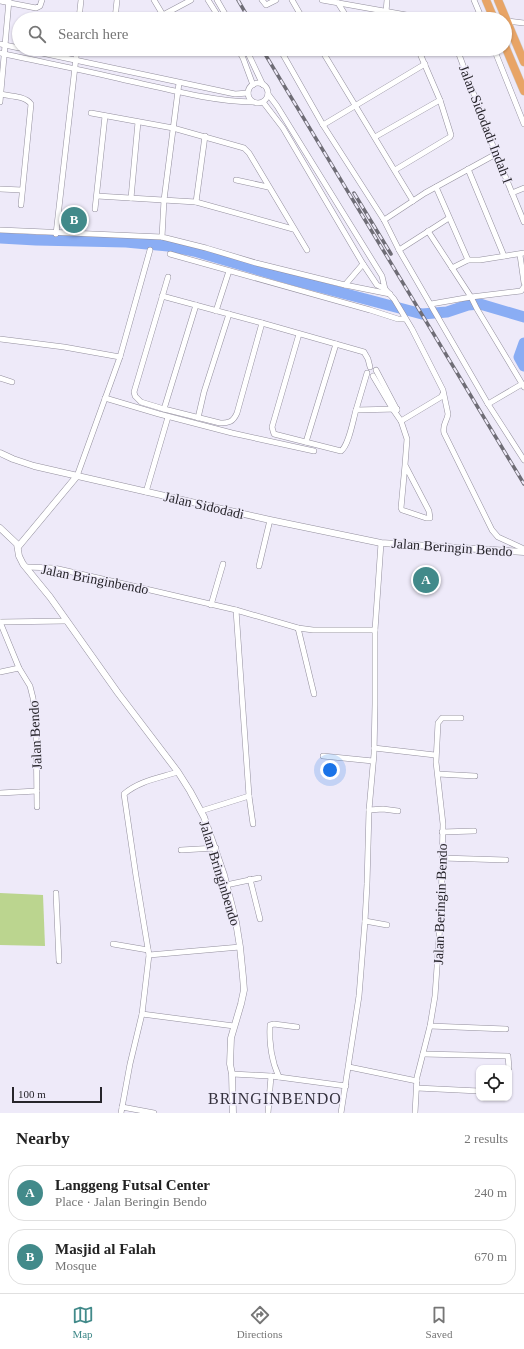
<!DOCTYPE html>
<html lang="en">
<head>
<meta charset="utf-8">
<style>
  body { margin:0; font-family:Georgia,serif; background:#f6f6f6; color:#222 }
  .controls { position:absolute; right:12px; bottom:12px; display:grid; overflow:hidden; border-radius:8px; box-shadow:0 1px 3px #0004 }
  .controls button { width:36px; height:36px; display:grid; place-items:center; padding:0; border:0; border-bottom:1px solid #e0e0e0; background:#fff; color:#222; font:20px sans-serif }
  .scale { position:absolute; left:12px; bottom:10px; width:90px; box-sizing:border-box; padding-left:4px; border:2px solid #27252b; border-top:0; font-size:11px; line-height:14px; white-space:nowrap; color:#27252b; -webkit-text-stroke:3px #eeeaf9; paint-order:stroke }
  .you { position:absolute; left:330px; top:770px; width:14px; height:14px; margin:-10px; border:3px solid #fff; border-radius:50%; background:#1a73e8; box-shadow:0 0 0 6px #1a73e833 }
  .badge { display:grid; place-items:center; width:26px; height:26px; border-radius:50%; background:#428a8a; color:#fff; font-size:13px; font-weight:700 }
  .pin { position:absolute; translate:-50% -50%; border:2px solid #fff; box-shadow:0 1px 4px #0006 }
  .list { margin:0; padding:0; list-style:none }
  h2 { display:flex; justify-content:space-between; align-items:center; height:52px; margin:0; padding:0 16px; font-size:17px }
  h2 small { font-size:13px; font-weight:400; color:#767676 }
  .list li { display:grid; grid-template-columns:26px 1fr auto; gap:12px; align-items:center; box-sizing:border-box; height:56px; margin:0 8px 8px; padding:0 8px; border:1px solid #e0e0e0; border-radius:16px }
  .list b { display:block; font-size:15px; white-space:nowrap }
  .list p { margin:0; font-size:13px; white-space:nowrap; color:#767676 }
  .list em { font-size:13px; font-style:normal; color:#767676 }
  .icon { flex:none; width:22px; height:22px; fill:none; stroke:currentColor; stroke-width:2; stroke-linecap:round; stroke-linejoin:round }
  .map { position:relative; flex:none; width:524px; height:1113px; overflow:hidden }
  .search { position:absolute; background:#fff; box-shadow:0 1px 3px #0004; left:12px; right:12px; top:12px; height:44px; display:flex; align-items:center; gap:10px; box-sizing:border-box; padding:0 14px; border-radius:22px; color:#767676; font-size:15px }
  .sheet { height:180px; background:#fff }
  nav { display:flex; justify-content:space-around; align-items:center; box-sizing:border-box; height:56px; border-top:1px solid #e0e0e0; background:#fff; font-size:11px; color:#767676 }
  nav a { display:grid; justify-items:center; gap:2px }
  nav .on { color:#428a8a }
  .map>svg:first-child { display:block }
  .pitch { fill:#bbd58f }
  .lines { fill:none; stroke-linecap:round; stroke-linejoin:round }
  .river { stroke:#8aadf4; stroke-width:11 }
  .minor-casing { stroke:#938f9d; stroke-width:6 }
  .tertiary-casing { stroke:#938f9d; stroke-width:7 }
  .trunk-casing { stroke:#cfcfd0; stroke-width:9 }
  .minor { stroke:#fff; stroke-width:5 }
  .tertiary { stroke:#fff; stroke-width:6 }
  .trunk { stroke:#e8a466; stroke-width:8 }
  .rail-casing { stroke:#6f6d76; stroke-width:3.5 }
  .rail { stroke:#eeeaf9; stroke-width:2; stroke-dasharray:6; stroke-linecap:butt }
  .labels { text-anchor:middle; stroke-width:3; stroke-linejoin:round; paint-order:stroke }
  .street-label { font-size:14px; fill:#27252b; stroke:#eeeaf9 }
  .quarter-label { font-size:16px; letter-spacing:1px; fill:#34313d; stroke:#eeeaf9 }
</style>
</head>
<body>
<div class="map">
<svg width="524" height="1113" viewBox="0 0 524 1113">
  <rect width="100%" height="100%" fill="#eeeaf9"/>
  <path class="pitch" d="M0,893L43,895L45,946L0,945Z"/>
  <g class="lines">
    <g class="river">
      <path d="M0,238L36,240L126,242L168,246L194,251L297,281L422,314L447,312L468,305L480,304L524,317"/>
      <path d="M524,343L519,357L524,366"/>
    </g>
    <defs>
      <g id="minor">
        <path d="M154,0L163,15"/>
        <path d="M208,0L220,19"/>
        <path d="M217,0L228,19"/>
        <path d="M262,0L266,5L276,0"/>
        <path d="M292,0L303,19"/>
        <path d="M322,0L429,19"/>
        <path d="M474,0L482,19"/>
        <path d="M0,1L36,8L40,6L42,0"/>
        <path d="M338,3L348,19"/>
        <path d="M386,12L387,0"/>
        <path d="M79,19L81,0"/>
        <path d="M115,19L117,0"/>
        <path d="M166,19L163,15L191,0"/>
        <path d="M507,21L524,23"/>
        <path d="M0,44L19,48"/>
        <path d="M23,49L235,94L248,93"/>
        <path d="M184,49L185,52"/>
        <path d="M238,49L243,58L253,85"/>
        <path d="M246,49L263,85"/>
        <path d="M321,49L413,201"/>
        <path d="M367,49L371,52L378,49"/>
        <path d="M457,49L496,154L524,222"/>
        <path d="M494,49L524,124"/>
        <path d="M281,51L323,125L384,220L399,250L488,404L524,460"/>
        <path d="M0,53C41,62 83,70 125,80C167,89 210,101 253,102"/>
        <path d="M179,83L164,200L162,237L206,248L256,263L345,285L363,264"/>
        <circle cx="258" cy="93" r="10"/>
        <path d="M0,94C10,96 25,96 31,104L21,205"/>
        <path d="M0,102L9,0"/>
        <path d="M263,102L283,128L363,264L377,285L385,289L382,276L277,106L268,94"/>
        <path d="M91,113L173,128L244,148L249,153L307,250"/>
        <path d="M323,125L425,64"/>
        <path d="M375,137L440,100"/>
        <path d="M468,169L504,256"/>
        <path d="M395,170L450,137L451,135L440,100L418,49"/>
        <path d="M236,180L268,187"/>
        <path d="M436,187L468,260"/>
        <path d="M0,189L22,190"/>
        <path d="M512,193L524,188"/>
        <path d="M97,196L196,202L293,229"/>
        <path d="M131,198L138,122"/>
        <path d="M196,202L205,136"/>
        <path d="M95,209L105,116"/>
        <path d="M384,220L425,193L496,154"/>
        <path d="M0,230L162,237"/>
        <path d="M428,231L471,297L477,309L524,387"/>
        <path d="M56,234L77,49"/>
        <path d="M399,250L449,218"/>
        <path d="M170,254L370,310L398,319H405"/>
        <path d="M520,255L524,283"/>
        <path d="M452,268L468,260H480L524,253"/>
        <path d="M345,285L390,294"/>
        <path d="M385,289L394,299L412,329L443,390L448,414C447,422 442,424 444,433L492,530L498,537L522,548L524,551"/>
        <path d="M162,296L262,323L364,352L368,359L370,367"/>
        <path d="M431,304L471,297L521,291L524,287"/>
        <path d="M196,305L164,409L220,423C229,423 233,422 237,413L262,323"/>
        <path d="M216,311L229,271"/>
        <path d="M299,334L272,427L273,431L274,434L341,451C349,445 353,420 356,410L397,409"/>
        <path d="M0,339L64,347L120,357"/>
        <path d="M376,370L397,410"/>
        <path d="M373,376L392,408L401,421L407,439L405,465L429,511L430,518H426L402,510L401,508L405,465"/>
        <path d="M0,378L12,382"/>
        <path d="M105,398L159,414L232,433L314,451"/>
        <path d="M488,404L522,384"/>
        <path d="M164,409L141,402L135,396L134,392L168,277"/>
        <path d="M356,410L367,373"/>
        <path d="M198,418L204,392L229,314"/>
        <path d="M401,421L441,397L443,394"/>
        <path d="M306,442L336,344"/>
        <path d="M77,476L120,357L150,250"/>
        <path d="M146,492L168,417"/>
        <path d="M259,566L270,520"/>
        <path d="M26,567L54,568L107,580L236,610L298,628L313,630H375"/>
        <path d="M211,605L223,564"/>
        <path d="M236,610L249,796L253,824"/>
        <path d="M0,622L19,668L30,686L33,698L36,721L37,807"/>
        <path d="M0,622L66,621"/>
        <path d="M298,628L314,694"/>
        <path d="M0,672L19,668"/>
        <path d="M374,748L435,755"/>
        <path d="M323,756L373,761"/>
        <path d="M438,774L475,776"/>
        <path d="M0,793L37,791"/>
        <path d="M369,810L383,809L398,811"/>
        <path d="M201,811L249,796"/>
        <path d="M442,832L474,831"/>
        <path d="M181,850L216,848"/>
        <path d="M442,858L506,860"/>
        <path d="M250,879L260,919"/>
        <path d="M226,885L259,878"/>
        <path d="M56,893L59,961"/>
        <path d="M365,921L387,925"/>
        <path d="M113,944L148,950"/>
        <path d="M149,955L240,947"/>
        <path d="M142,1014L234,1026"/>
        <path d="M430,1026L506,1029"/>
        <path d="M423,1054L508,1056L509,1068"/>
        <path d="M349,1067L417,1081"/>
        <path d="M232,1074L271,1076L346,1086"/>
        <path d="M279,1077C271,1060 269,1044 270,1025L274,1024L297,1027"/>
        <path d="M417,1088L479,1091"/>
        <path d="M122,1107L154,1113"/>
        <path d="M121,1113L130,1064L142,1014L149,955L136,876L124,794C139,781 159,778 178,772"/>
        <path d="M268,1113L271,1076"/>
        <path d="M341,1113L359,996L365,921L367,884L369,810L374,754L375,704V630L381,543"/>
        <path d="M415,1113L417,1077L430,1026L435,996L441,909L443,824L436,762L438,723L442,718H461"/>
      </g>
      <g id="tertiary">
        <path d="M0,453L13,459L34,466L270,520L381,543L524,552"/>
        <path d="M0,528L17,544L19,556L23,564L50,597L118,693L178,772L190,791L204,817L224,875L236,922L240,947L243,977L244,990L241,1004L231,1038L230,1064L232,1074L233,1113"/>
        <path d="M18,547L77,476"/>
      </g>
      <g id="trunk">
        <path d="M486,0L494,19"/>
        <path d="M498,0L524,62"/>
        <path d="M505,46L524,91"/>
      </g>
    </defs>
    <use href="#minor" class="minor-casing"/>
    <use href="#tertiary" class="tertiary-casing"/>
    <use href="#trunk" class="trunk-casing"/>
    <use href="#minor" class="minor"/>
    <use href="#tertiary" class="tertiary"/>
    <use href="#trunk" class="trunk"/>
    <defs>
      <g id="rail">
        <path d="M238,0L249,19"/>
        <path d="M262,49L524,484"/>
        <path d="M354,193L391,254"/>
      </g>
    </defs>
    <use href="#rail" class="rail-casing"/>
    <use href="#rail" class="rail"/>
  </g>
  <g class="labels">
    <g class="street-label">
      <text transform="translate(486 124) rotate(69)" y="5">Jalan Sidodadi Indah I</text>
      <text transform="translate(204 505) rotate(13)" y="5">Jalan Sidodadi</text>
      <text transform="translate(452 547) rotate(4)" y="5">Jalan Beringin Bendo</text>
      <text transform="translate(95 579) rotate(11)" y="5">Jalan Bringinbendo</text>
      <text transform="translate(35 735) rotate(-93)" y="5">Jalan Bendo</text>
      <text transform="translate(220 873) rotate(73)" y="5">Jalan Bringinbendo</text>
      <text transform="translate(440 904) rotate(-88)" y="5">Jalan Beringin Bendo</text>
    </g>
    <g class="quarter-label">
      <text x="275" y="1104">BRINGINBENDO</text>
    </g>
  </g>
</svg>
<div class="controls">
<button><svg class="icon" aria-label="locate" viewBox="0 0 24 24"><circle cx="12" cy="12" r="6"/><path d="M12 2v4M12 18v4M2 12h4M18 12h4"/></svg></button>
</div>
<div class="scale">100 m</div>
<div class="you"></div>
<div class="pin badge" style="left:426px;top:580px">A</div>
<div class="pin badge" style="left:74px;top:220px">B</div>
<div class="search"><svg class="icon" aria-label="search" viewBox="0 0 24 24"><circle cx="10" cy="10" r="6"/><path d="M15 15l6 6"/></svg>Search here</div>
</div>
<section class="sheet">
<h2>Nearby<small>2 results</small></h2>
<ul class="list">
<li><span class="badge">A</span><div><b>Langgeng Futsal Center</b><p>Place · Jalan Beringin Bendo</p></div><em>240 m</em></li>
<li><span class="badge">B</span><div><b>Masjid al Falah</b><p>Mosque</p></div><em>670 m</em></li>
</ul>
</section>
<nav>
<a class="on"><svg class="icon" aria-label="map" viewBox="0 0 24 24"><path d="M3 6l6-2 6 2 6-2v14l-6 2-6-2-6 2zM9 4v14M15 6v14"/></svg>Map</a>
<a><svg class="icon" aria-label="directions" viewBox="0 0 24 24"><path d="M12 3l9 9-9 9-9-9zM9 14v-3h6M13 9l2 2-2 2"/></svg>Directions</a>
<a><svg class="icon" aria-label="saved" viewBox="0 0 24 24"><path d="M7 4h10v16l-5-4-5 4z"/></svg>Saved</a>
</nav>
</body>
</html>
